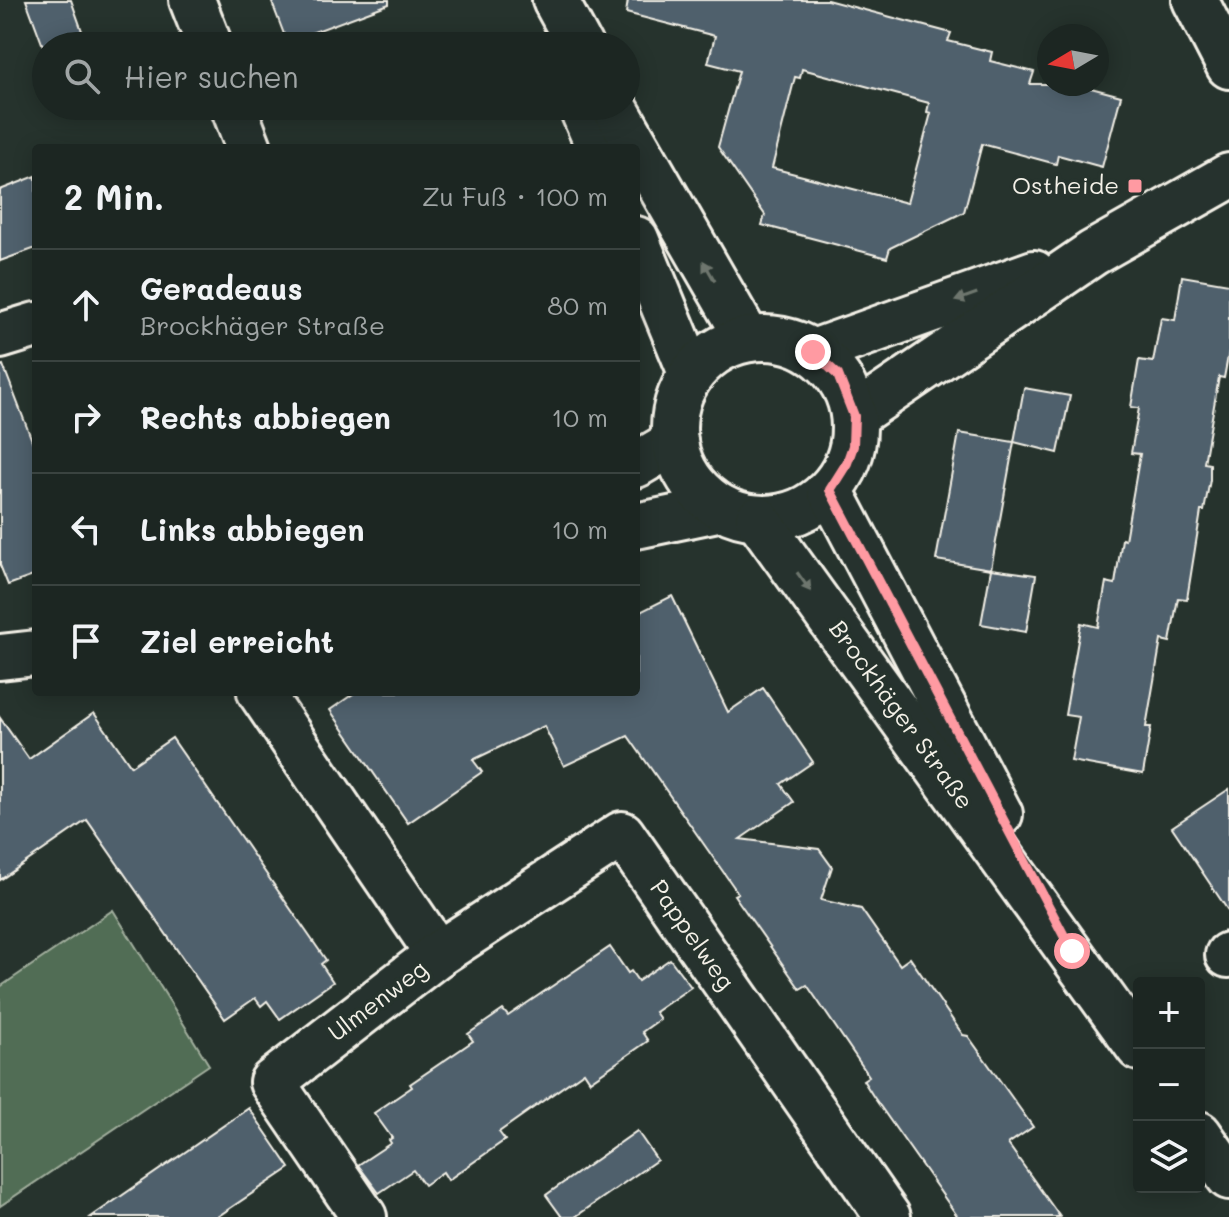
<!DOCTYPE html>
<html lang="de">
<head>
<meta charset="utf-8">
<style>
  body { margin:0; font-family:Mali,sans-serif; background:#29322f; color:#f1f3f6 }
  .controls { position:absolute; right:24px; bottom:24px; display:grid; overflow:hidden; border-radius:8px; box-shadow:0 4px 20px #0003 }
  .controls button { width:72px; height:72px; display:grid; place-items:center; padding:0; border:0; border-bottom:2px solid #3a4340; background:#1c2622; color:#f1f3f6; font:40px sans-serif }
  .compass { position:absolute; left:1037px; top:24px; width:72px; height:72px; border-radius:50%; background:#1c2622; box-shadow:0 4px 20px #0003; rotate:260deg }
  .stop { position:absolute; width:24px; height:24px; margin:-18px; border:6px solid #ff9aa2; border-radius:50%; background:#fff }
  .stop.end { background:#ff9aa2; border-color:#fff; box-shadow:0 2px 8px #0008 }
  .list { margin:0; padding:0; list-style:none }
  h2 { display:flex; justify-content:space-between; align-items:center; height:104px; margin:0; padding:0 32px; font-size:34px }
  h2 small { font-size:26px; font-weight:400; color:#a0a5a5 }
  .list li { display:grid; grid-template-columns:52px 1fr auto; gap:24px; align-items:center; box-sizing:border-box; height:112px; padding:0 32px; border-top:2px solid #3a4340 }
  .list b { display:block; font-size:30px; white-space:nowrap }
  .list p { margin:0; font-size:26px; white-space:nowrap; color:#a0a5a5 }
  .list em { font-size:26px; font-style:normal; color:#a0a5a5 }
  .icon { flex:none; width:44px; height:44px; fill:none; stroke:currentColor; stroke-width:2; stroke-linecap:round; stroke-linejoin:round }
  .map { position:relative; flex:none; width:1229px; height:1217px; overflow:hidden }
  .search { position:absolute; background:#1c2622; box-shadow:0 4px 20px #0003; left:32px; top:32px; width:608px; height:88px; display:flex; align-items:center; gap:20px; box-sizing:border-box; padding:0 28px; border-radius:44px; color:#a0a5a5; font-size:30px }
  .panel { position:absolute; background:#1c2622; box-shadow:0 4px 20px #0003; left:32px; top:144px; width:608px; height:552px; border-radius:8px }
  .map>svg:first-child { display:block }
  .green { fill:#516d54; stroke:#a2af9e; stroke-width:2 }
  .building { fill:#4f606c; stroke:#f4f1e8; stroke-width:2; fill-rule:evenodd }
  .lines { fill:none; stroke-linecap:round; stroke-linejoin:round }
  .minor-casing { stroke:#f4f1e8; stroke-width:50 }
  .tertiary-casing { stroke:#f4f1e8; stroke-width:50 }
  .minor { stroke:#26332d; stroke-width:44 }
  .tertiary { stroke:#26332d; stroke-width:44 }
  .oneway { fill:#6e766e }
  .route { stroke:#ff9aa2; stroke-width:10 }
  .poi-dot { fill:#ff9aa2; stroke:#26332d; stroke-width:3 }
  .labels { text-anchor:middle; stroke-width:7; stroke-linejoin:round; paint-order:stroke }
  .poi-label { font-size:24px; fill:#f4f1e8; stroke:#26332d; text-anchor:end }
  .street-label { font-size:24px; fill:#f4f1e8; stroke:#26332d }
</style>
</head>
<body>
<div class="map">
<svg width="1229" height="1217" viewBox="0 0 1229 1217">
  <rect width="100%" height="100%" fill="#26332d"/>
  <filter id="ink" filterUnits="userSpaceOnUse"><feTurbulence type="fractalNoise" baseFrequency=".0125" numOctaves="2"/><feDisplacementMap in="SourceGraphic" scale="16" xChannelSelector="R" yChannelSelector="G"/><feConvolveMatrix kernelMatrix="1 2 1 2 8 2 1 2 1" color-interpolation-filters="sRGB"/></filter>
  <g filter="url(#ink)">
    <path class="green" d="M113,910L209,1065L0,1206V987Z"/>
    <g class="building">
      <path d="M26,0H71L82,31L43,46Z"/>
      <path d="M271,0H389V4L287,42Z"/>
      <path d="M628,0H827L951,33L948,41L992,52L990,61L1034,72L1030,84H1076L1121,96L1102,167L1058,155L1056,164L982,144L964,212L890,248L887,258L762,225L765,215L718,147L739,71L708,63L715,36L626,13ZM802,69L929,103L927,112L931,113L907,203L772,168L795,77L800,78Z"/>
      <path d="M36,176V248L0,261V190Z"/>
      <path d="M1182,276L1229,284V351L1224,378L1219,377L1204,463L1210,464V480L1204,511H1201L1187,599L1178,598L1170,642L1161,640L1146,727H1151L1143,774L1071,761L1079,717L1065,715L1081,623L1098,627L1106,582L1115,584L1122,539L1125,540L1140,454L1131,453L1139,408L1131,407L1139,360L1153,362L1161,318L1175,320Z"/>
      <path d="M3,365L36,451V575L8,585L0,565V366Z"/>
      <path d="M1024,388L1070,396L1058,453L1014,442Z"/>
      <path d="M959,433L1014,442L991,569L936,560Z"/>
      <path d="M991,569L1036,575L1026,632L981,624Z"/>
      <path d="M672,596L728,712L763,688L813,762L781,784L794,802L740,839L819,849L832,867L821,900L861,909L900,965L910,958L963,1035L968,1036L1033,1127L1008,1144L1060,1217H958L873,1096L863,1080L869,1076L807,985L800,989L734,895L738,893L628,736L564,766L544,726L473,760L482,772L408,823L330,710L356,692H636V614Z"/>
      <path d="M94,713L131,766L172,738L326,960L321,964L333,982L280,1019L267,1001L261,1006L255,998L225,1019L87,820L0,880V718L29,759Z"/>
      <path d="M1229,789V912L1172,827Z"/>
      <path d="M610,947L628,973L631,971L638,981L670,959L691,987L655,1012L660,1019L642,1032L648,1041L590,1081L584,1072L499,1132L505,1140L448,1180L443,1172L424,1185L413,1170L379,1193L358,1165L391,1143L389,1140L392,1138L374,1113L412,1087L410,1084L473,1041L468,1034L503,1010L508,1016Z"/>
      <path d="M249,1108L290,1168L217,1217H91Z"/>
      <path d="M637,1131L657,1160L575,1217H562L546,1195Z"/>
    </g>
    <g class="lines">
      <defs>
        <g id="minor">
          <path d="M192,0L210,46"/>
          <path d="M1195,0L1229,66"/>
          <path d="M233,106L249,148"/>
          <path d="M0,336L36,325"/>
          <path d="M813,352L1034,273"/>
          <path d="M854,416L1093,253L1229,176"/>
          <path d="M636,465L675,442"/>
          <path d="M636,526L722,508"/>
          <path d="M0,657L36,653"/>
          <path d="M260,692L438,954"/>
          <path d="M1228,955H1229"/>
          <path d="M364,1217L272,1082L438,954L622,834L888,1217"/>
        </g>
        <g id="tertiary">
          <path d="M555,0L580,46"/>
          <path d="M581,106L599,148"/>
          <path d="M614,106L748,339"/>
          <path d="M636,239L691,373"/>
          <circle cx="764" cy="428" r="90"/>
          <path d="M830,490L1000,814"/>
          <path d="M758,519L1139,1048"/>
          <path d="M1199,1134L1229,1177"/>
        </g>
      </defs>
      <use href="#minor" class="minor-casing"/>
      <use href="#tertiary" class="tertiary-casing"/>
      <use href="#minor" class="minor"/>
      <use href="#tertiary" class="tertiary"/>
    </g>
    <defs><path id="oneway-solid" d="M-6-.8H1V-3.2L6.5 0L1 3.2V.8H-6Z" transform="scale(2)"/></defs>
    <g class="oneway">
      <use href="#oneway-solid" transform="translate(709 271) rotate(-120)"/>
      <use href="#oneway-solid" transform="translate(966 297) rotate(160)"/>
      <use href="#oneway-solid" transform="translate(804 582) rotate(54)"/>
    </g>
  </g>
  <g class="lines" filter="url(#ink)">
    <path class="route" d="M813,352L838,375L854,416L853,446L847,463L830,490L1072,951"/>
  </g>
  <rect class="poi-dot" x="1127" y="178" width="16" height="16" rx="4"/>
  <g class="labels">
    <g class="poi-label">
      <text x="1119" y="194">Ostheide</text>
    </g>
    <g class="street-label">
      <text transform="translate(901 715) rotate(54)" y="8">Brockhäger Straße</text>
      <text transform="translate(692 935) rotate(55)" y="8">Pappelweg</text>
      <text transform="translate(378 1001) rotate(-37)" y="8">Ulmenweg</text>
    </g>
  </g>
</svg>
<div class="controls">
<button>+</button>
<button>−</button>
<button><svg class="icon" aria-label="layers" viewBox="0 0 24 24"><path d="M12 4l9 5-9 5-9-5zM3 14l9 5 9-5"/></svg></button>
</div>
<svg class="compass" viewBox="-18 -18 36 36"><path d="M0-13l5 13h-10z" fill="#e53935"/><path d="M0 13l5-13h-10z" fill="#a0a5a5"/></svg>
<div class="stop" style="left:1072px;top:951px"></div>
<div class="stop end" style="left:813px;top:352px"></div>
<div class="search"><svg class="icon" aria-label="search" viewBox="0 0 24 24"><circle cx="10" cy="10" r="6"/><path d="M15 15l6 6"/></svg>Hier suchen</div>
<section class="panel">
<h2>2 Min.<small>Zu Fuß · 100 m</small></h2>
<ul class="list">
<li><svg class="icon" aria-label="ahead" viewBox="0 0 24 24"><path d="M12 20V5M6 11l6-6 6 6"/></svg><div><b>Geradeaus</b><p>Brockhäger Straße</p></div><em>80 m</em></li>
<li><svg class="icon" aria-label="right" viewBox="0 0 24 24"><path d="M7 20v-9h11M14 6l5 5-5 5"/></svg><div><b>Rechts abbiegen</b></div><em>10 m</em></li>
<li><svg class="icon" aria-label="left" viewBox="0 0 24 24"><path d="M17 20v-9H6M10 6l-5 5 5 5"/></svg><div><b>Links abbiegen</b></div><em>10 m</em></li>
<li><svg class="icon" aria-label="arrive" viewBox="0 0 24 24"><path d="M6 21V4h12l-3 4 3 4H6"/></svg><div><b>Ziel erreicht</b></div></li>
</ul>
</section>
</div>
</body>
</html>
